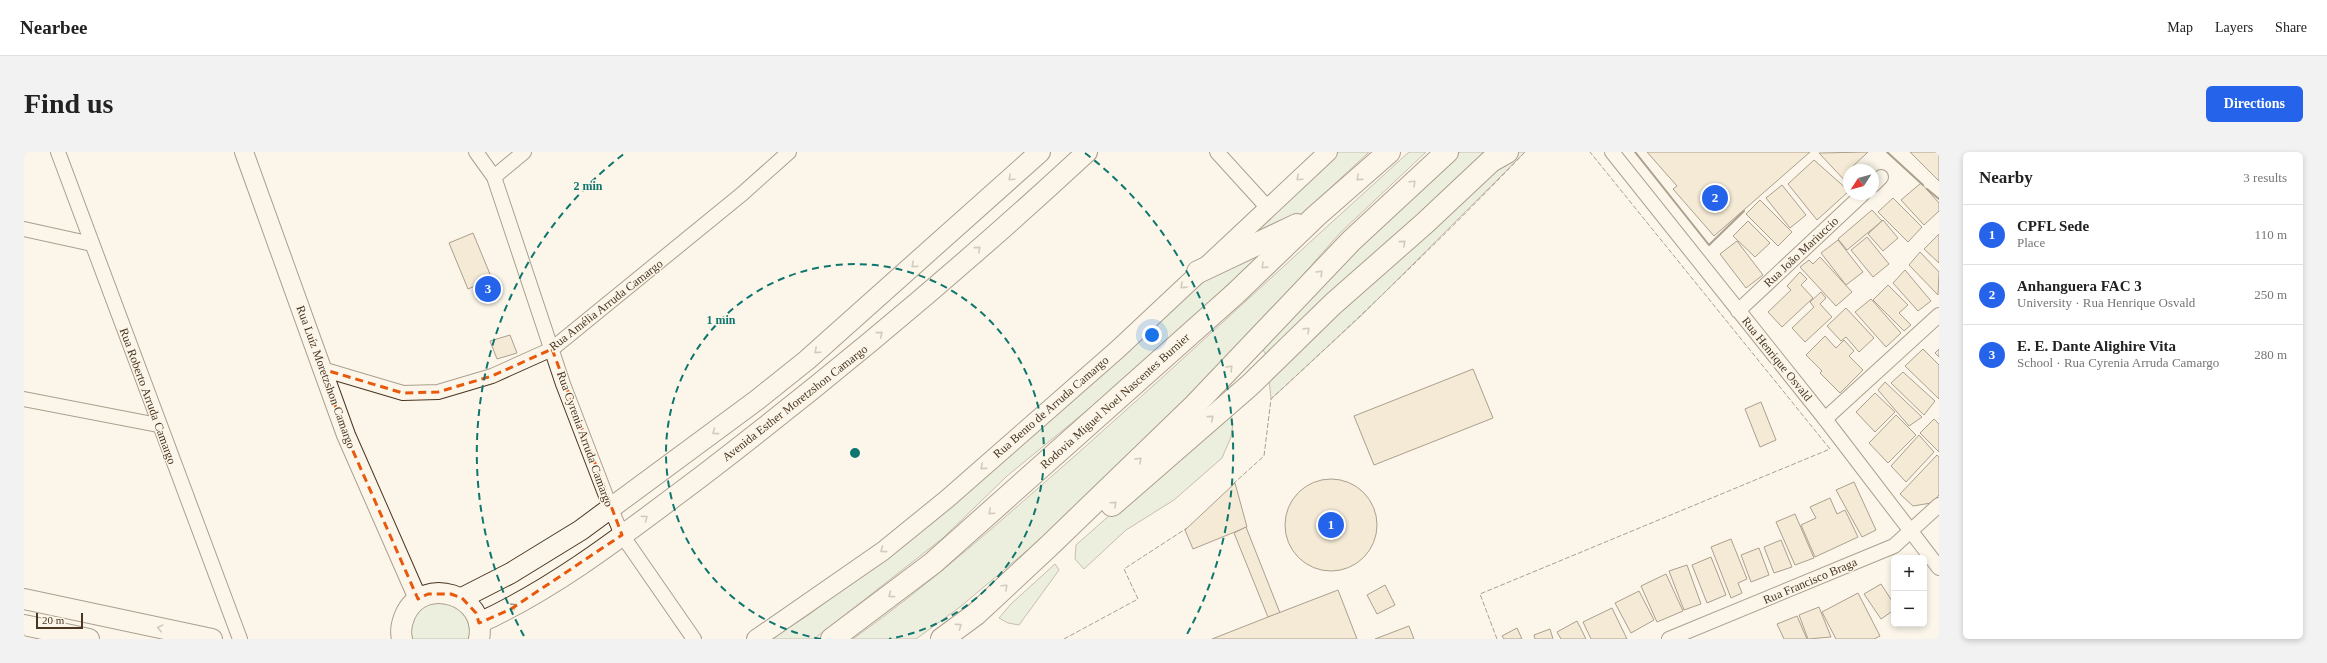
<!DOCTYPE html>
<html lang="en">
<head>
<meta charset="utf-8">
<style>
  body { margin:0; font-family:Georgia,serif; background:#f2f2f2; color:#222 }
  .controls { position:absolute; right:12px; bottom:12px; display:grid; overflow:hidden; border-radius:6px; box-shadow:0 2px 6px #0003 }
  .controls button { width:36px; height:36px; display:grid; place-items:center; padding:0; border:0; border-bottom:1px solid #e0e0e0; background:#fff; color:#222; font:20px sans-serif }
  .compass { position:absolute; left:1819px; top:12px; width:36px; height:36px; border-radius:50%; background:#fff; box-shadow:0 2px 6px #0003; rotate:234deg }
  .scale { position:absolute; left:12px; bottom:10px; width:47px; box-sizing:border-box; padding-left:4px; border:2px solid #4a3520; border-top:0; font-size:11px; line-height:14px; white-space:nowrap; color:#4a3520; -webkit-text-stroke:3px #fbf6e9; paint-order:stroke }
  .you { position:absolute; left:1128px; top:183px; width:14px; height:14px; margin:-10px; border:3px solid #fff; border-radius:50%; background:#1a73e8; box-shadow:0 0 0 6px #1a73e833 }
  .badge { display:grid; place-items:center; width:26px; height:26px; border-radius:50%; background:#2563eb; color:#fff; font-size:13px; font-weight:700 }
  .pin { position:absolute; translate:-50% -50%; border:2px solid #fff; box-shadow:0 1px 4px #0006 }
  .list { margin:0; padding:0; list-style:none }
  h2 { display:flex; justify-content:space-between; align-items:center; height:52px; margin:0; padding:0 16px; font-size:17px }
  h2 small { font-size:13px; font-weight:400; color:#767676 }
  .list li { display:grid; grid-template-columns:26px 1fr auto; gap:12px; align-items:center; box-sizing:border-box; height:60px; padding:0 16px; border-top:1px solid #e0e0e0 }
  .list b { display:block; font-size:15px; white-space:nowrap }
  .list p { margin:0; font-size:13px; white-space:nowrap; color:#767676 }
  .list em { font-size:13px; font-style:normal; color:#767676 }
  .map { position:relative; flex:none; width:1915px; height:487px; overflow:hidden; border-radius:6px }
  header { display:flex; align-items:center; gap:24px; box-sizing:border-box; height:56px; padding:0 20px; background:#fff; border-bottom:1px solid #e0e0e0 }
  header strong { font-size:19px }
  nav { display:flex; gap:22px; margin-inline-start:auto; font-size:14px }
  .intro { display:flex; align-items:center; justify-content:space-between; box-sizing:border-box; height:96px; padding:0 24px }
  h1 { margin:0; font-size:28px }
  .button { padding:10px 18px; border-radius:6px; background:#2563eb; color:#fff; font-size:14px; font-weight:700 }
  main { display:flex; gap:24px; padding:0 24px }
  aside { flex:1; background:#fff; border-radius:6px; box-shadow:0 2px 6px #0003 }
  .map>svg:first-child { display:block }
  .green { fill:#dce7d0; stroke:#887966 }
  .building { fill:#ecdcbc; stroke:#4a3520 }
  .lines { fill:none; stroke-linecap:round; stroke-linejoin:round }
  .minor-casing { stroke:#4a3520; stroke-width:16 }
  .tertiary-casing { stroke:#4a3520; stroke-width:20 }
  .secondary-casing { stroke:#4a3520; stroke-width:22 }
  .trunk-casing { stroke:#4a3520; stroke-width:24 }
  .minor { stroke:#fbf6e9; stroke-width:14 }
  .tertiary { stroke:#fbf6e9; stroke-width:18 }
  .secondary { stroke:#fbf6e9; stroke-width:20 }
  .trunk { stroke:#fbf6e9; stroke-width:22 }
  .fence { stroke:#4a3520; stroke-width:1; stroke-dasharray:5 2; stroke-linecap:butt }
  .wall { stroke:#4a3520; stroke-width:2 }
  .oneway { stroke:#a29684 }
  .marked { fill:none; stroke:#e8590c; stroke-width:3; stroke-dasharray:8 5; stroke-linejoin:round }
  .ring { fill:none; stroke:#0f766e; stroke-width:2; stroke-dasharray:7 5 }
  .labels { text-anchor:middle; stroke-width:3; stroke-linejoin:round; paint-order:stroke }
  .street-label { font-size:12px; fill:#4a3520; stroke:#fbf6e9 }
  .centre { fill:#0f766e; stroke:#fbf6e9; stroke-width:2 }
  .ring-label { font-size:12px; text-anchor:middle; font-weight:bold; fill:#0f766e; stroke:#fbf6e9; stroke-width:3; stroke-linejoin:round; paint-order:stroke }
</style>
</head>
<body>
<header>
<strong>Nearbee</strong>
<nav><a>Map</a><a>Layers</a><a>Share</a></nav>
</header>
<div class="intro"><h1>Find us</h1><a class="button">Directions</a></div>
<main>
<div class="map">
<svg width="1915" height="487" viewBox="0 0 1915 487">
  <rect width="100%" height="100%" fill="#fbf6e9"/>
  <g class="green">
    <path d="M1311,0H1345L1277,63L1214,96Z"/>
    <path d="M1385,0H1402L1316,81L1247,159L1147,266L1049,360L936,455L892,487H829C908,431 980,366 1053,302C1165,203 1274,100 1385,0Z"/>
    <path d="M1436,0H1461L1456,10L1243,204L1239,198L1323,106Z"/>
    <path d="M1492,0H1501L1339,162L1247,247L1245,227L1467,19Z"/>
    <path d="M1238,101L1110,220L983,324L919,386L790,487H747L783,464L883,390L1176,129Z"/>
    <path d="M1206,257L1209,272L1207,285L1198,306L1150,348L1102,378L1060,417L1051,407L1052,393Z"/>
    <path d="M1031,412L1035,418L995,473L984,471L975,466L987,452Z"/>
    <path d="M406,450C433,451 446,457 446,487H385L389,464Z"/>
  </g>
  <g class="building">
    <path d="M1623,0H1786L1690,84L1649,37L1653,34Z"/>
    <path d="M1844,0L1825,18V33L1795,1Z"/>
    <path d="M1886,0H1915V29Z"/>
    <path d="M1790,8L1825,39L1793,68L1764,32Z"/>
    <path d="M1897,31L1915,51V59L1900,73L1877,48Z"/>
    <path d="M1758,33L1782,63L1766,76L1742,46Z"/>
    <path d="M1869,46L1898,75L1884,90L1854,60Z"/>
    <path d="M1736,48L1768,80L1754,94L1722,62Z"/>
    <path d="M1848,58L1858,69L1823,98L1814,87Z"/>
    <path d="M1859,68L1874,86L1859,99L1844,82Z"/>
    <path d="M1724,69L1746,91L1731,105L1709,84Z"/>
    <path d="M449,81L468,127L444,137L425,91Z"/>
    <path d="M1915,82V111L1900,97Z"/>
    <path d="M1843,85L1865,112L1849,125L1827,98Z"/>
    <path d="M1814,88L1839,120L1822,133L1797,101Z"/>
    <path d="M1713,89L1739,123L1722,136L1696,102Z"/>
    <path d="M1896,100L1915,120L1914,143L1885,113Z"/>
    <path d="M1796,105L1828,140L1812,154L1776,115L1785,108L1789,112Z"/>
    <path d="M1881,118L1907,149L1894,159L1869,131Z"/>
    <path d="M1776,120L1783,127L1777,133L1789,146L1758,175L1744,160L1767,138L1763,134Z"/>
    <path d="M1864,133L1884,153L1875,161L1887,173L1880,179L1849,148Z"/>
    <path d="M1797,140L1802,146L1796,152L1808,165L1781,190L1768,176L1790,155L1786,150Z"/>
    <path d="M1847,147L1877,181L1862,195L1831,160Z"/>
    <path d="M1822,156L1850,186L1835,200L1822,185L1817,189L1803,174Z"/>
    <path d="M486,183L493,201L473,207L466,189Z"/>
    <path d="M1801,184L1812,196L1820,188L1830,199L1825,204L1839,218L1816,241L1796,221L1798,219L1782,203Z"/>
    <path d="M1899,197L1915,213V247L1881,214Z"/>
    <path d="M1915,197V205L1911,201Z"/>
    <path d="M1449,217L1469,266L1350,313L1330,264Z"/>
    <path d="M1879,220L1911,249L1900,263L1867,231Z"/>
    <path d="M1861,230L1898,265L1885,274L1854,238Z"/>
    <path d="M1851,241L1871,260L1851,280L1832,260Z"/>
    <path d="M1737,250L1752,288L1736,295L1721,257Z"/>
    <path d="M1872,263L1892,283L1864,311L1845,291Z"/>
    <path d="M1910,267L1915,272V300L1896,281Z"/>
    <path d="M1895,283L1910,300L1882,330L1867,314Z"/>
    <path d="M1913,303L1915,305V343L1907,351L1889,354L1876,342Z"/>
    <circle cx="1307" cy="373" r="46"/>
    <path d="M1830,330L1852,378L1838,385L1812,338Z"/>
    <path d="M1211,331L1223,375L1169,397L1161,378Z"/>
    <path d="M1806,346L1813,362L1821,358L1834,385L1791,405L1777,373L1792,366L1786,355Z"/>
    <path d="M1771,362L1790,406L1771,413L1752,370Z"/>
    <path d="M1222,375L1256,461L1244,465L1210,381Z"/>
    <path d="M1707,387L1723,427L1714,431L1718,441L1707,446L1687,395Z"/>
    <path d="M1757,388L1768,415L1750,421L1740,395Z"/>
    <path d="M1735,396L1745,423L1727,430L1717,403Z"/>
    <path d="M1687,405L1702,443L1683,451L1668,413Z"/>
    <path d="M1663,413L1677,452L1660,458L1645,419Z"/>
    <path d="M1642,422L1659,459L1633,470L1617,434Z"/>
    <path d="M1857,432L1870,452V458L1857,467L1840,442Z"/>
    <path d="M1361,433L1371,453L1353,462L1343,443Z"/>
    <path d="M1314,438L1333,487H1188L1244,465Z"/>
    <path d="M1615,439L1630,468L1607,481L1591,451Z"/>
    <path d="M1834,441L1856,484L1850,487H1812L1798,460Z"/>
    <path d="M1795,455L1807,485L1784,487L1775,463Z"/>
    <path d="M1588,456L1603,487H1567L1559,470Z"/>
    <path d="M1773,464L1783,487H1760L1753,472Z"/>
    <path d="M1553,469L1562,487H1537L1533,480Z"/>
    <path d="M1385,474L1390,487H1351Z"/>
    <path d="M1493,476L1498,487H1480L1478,484Z"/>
    <path d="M1526,477L1529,487H1511L1510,483Z"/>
  </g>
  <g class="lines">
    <defs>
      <g id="minor">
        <path d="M34,0L216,487"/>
        <path d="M452,0L470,25L539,232L587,357L598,383L670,487"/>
        <path d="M1193,0L1243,55"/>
        <path d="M1588,0L1801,267L1915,416"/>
        <path d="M470,25L500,0"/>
        <path d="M1849,33L1857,25"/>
        <path d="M0,77L68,92"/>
        <path d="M1714,159L1839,42"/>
        <path d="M298,217L379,241L414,240L468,224L528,197L718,42L765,0"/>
        <path d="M0,247L134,273"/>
        <path d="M1801,267L1915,163"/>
        <path d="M1645,487L1870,394L1915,353"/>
      </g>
      <g id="tertiary">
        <path d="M220,0L322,283L394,447"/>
        <path d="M732,487L859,399L923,347L1094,197L1304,0"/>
      </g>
      <g id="secondary">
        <path d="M438,446L487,421L557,378L733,248L783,208L1016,0"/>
        <path d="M0,447L188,487"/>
        <path d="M455,471C536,434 607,377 678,324C811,222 940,114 1063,0"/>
        <path d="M0,473L65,487"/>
        <path d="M378,487C376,479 378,470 381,463C399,422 464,443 455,487"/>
      </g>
      <g id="trunk">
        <path d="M1174,120L1273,73"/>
        <path d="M1088,353L1226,233L1309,152L1401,71L1467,9L1483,0"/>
        <path d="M808,487L909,411L1212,141L1292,64L1365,0"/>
        <path d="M918,487L952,462L1026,393L1169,255L1327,89L1423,0"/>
      </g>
    </defs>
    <use href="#minor" class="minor-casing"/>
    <use href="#tertiary" class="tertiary-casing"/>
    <use href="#secondary" class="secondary-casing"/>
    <use href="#trunk" class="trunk-casing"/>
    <use href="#minor" class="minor"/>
    <use href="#tertiary" class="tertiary"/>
    <use href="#secondary" class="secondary"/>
    <use href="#trunk" class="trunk"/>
    <g class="fence">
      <path d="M1209,332L1240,304L1247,247C1334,167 1419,86 1501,0"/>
      <path d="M1040,487L1114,447L1100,417L1163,376"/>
      <path d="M1473,487L1456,442L1806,297L1566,0"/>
    </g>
    <g class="wall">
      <path d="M1611,0L1685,93L1720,59"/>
      <path d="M1863,0L1899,33"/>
      <path d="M1903,37L1915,47"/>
    </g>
  </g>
  <defs><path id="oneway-chevron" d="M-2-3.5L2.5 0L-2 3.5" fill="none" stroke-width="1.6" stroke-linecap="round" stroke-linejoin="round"/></defs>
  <g class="oneway">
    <use href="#oneway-chevron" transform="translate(987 26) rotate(138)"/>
    <use href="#oneway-chevron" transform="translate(1275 26) rotate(138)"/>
    <use href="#oneway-chevron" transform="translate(1335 26) rotate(139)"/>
    <use href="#oneway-chevron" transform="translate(1389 31) rotate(-43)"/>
    <use href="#oneway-chevron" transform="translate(1379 91) rotate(-41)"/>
    <use href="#oneway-chevron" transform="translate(954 97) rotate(-41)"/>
    <use href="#oneway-chevron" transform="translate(890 113) rotate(139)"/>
    <use href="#oneway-chevron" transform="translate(1240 114) rotate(136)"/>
    <use href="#oneway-chevron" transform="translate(1296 121) rotate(-47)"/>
    <use href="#oneway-chevron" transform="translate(1159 134) rotate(136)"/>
    <use href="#oneway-chevron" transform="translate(1283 178) rotate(-44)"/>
    <use href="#oneway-chevron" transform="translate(856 182) rotate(-40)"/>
    <use href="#oneway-chevron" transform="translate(793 199) rotate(138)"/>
    <use href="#oneway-chevron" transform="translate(1206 216) rotate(-47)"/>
    <use href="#oneway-chevron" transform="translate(1187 266) rotate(-40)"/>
    <use href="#oneway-chevron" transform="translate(691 280) rotate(143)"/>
    <use href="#oneway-chevron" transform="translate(1115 308) rotate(-44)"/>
    <use href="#oneway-chevron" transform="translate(959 315) rotate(139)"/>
    <use href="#oneway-chevron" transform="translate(1090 352) rotate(-42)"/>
    <use href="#oneway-chevron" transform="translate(967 360) rotate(138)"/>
    <use href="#oneway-chevron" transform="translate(621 366) rotate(-36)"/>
    <use href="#oneway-chevron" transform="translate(859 398) rotate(143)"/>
    <use href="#oneway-chevron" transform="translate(981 435) rotate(-43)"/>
    <use href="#oneway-chevron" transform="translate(867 443) rotate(143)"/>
    <use href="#oneway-chevron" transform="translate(490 454) rotate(-31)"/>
    <use href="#oneway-chevron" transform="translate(935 474) rotate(-36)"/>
    <use href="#oneway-chevron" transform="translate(136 476) rotate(-168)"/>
  </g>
  <path d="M0 0H1915V487H0ZM528,197L598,383L487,457L455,471L452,461L438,446L427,442H404L394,447L322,283L298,217L379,241L414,240L468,224Z" fill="#fbf6e9" fill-opacity=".55" fill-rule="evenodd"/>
  <path class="marked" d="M528,197L598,383L487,457L455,471L452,461L438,446L427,442H404L394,447L322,283L298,217L379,241L414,240L468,224Z"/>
  <g class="ring">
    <path d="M797 487A189 189 0 1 1 865 487"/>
    <path d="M500 484A378 378 0 0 1 601 1M1061 1A378 378 0 0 1 1162 484"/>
  </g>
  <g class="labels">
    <g class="street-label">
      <text transform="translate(1777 100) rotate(-43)" y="4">Rua João Mariuccio</text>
      <text transform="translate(582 153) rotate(-38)" y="4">Rua Amélia Arruda Camargo</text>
      <text transform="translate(1753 207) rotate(51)" y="4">Rua Henrique Osvald</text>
      <text transform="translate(302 225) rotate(70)" y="4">Rua Luíz Moretzshon Camargo</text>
      <text transform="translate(124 244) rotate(70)" y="4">Rua Roberto Arruda Camargo</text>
      <text transform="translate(1091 249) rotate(-42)" y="4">Rodovia Miguel Noel Nascentes Burnier</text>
      <text transform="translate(771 251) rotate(-38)" y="4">Avenida Esther Moretzshon Camargo</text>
      <text transform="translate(1027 255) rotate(-41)" y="4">Rua Bento de Arruda Camargo</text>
      <text transform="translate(561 287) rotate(70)" y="4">Rua Cyrenia Arruda Camargo</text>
      <text transform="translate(1786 429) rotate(-23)" y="4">Rua Francisco Braga</text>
    </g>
  </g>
  <circle cx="831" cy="301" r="6" class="centre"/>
  <g class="ring-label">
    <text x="564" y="38">2 min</text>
    <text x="697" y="172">1 min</text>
  </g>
</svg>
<div class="controls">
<button>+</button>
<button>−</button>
</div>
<svg class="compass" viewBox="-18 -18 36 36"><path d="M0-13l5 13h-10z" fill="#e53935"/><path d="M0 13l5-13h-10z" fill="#767676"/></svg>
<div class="scale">20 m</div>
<div class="you"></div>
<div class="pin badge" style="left:1307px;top:373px">1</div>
<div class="pin badge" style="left:1691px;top:46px">2</div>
<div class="pin badge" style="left:464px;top:137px">3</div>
</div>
<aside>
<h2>Nearby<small>3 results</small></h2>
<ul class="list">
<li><span class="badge">1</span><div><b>CPFL Sede</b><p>Place</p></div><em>110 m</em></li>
<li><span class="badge">2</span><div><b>Anhanguera FAC 3</b><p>University · Rua Henrique Osvald</p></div><em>250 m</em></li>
<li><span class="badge">3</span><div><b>E. E. Dante Alighire Vita</b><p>School · Rua Cyrenia Arruda Camargo</p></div><em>280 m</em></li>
</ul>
</aside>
</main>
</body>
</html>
